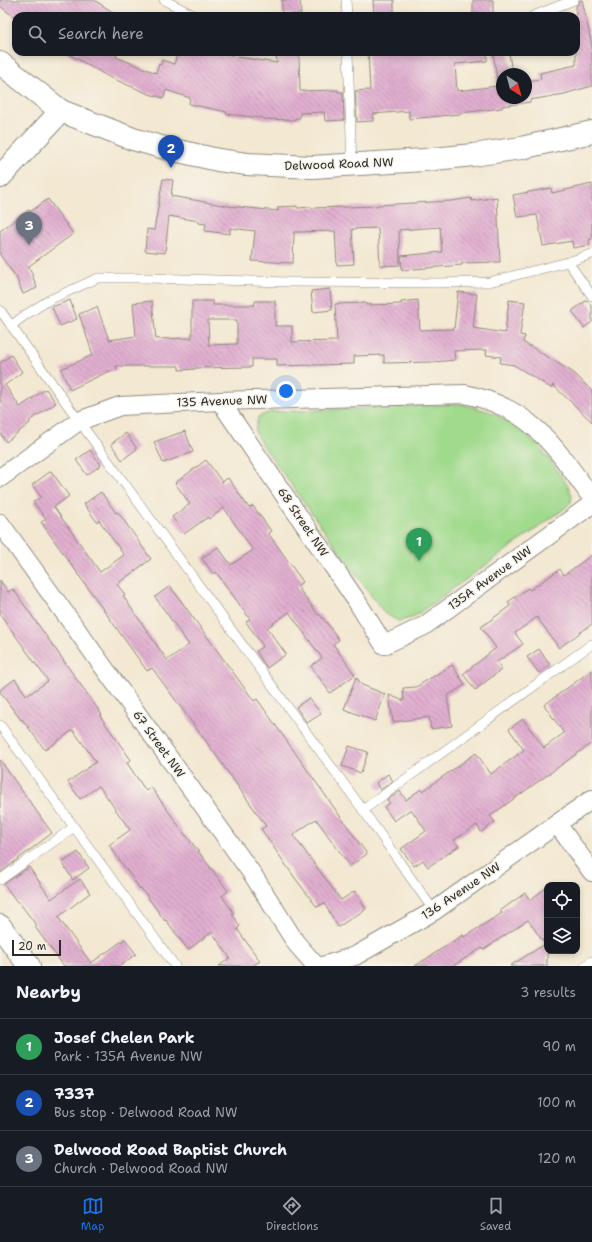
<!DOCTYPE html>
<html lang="en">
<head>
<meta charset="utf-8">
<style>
  body { margin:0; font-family:"Shantell Sans",sans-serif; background:#20242c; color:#f1f3f6 }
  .controls { position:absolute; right:12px; bottom:12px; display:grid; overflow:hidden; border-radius:8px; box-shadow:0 2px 6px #0003 }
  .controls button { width:36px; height:36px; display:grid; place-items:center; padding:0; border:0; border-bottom:1px solid #363941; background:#171b24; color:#f1f3f6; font:20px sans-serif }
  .compass { position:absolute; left:496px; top:68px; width:36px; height:36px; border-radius:50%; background:#171b24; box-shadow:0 2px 6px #0003; rotate:144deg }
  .scale { position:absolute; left:12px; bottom:10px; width:49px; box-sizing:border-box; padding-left:4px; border:2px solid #2b2b2b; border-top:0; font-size:11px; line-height:14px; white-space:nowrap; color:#2b2b2b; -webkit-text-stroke:3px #f7f3e8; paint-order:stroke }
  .you { position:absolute; left:286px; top:391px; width:14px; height:14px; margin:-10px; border:3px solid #fff; border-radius:50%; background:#1a73e8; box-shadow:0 0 0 6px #1a73e833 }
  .badge { display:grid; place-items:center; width:26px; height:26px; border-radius:50%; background:#1a73e8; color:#fff; font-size:13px; font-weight:700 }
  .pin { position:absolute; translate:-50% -33px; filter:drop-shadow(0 1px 2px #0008) }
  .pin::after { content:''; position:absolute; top:21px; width:14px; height:12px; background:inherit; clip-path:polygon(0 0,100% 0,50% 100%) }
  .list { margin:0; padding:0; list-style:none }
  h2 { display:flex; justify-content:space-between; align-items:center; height:52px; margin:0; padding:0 16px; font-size:17px }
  h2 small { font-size:13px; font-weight:400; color:#9ea1a6 }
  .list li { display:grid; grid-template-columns:26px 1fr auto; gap:12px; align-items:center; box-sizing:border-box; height:56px; padding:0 16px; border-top:1px solid #363941 }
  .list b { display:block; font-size:15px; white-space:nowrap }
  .list p { margin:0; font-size:13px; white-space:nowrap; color:#9ea1a6 }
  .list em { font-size:13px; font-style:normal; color:#9ea1a6 }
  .icon { flex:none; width:22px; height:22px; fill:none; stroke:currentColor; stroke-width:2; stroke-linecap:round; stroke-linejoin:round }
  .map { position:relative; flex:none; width:592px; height:966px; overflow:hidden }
  .search { position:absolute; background:#171b24; box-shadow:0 2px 6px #0003; left:12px; right:12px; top:12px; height:44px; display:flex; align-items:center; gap:10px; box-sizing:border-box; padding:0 14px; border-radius:12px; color:#9ea1a6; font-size:15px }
  .sheet { height:220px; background:#171b24 }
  nav { display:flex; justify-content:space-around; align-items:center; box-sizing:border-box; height:56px; border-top:1px solid #363941; background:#171b24; font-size:11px; color:#9ea1a6 }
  nav a { display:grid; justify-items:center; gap:2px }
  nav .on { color:#1a73e8 }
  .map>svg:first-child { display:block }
  .park { fill:#a0da8d; stroke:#66825c }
  .building { fill:url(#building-back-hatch); fill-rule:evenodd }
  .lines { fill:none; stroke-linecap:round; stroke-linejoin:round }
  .service-casing { stroke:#8f8a7e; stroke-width:10 }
  .minor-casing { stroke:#8f8a7e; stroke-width:20 }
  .tertiary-casing { stroke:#8f8a7e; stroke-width:24 }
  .secondary-casing { stroke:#8f8a7e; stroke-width:24 }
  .service { stroke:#fff; stroke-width:9 }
  .minor { stroke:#fff; stroke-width:18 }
  .tertiary { stroke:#fff; stroke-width:22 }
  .secondary { stroke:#fff; stroke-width:22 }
  .labels { text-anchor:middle; stroke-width:3; stroke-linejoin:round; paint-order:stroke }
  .street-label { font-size:12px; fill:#2b2b2b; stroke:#f7f3e8 }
</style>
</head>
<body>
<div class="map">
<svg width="592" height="966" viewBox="0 0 592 966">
  <defs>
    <pattern id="building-back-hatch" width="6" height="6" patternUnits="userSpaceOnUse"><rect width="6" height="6" fill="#e1afd0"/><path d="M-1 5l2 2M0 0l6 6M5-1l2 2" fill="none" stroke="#b78fa9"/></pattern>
  </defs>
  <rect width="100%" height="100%" fill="#f7f3e8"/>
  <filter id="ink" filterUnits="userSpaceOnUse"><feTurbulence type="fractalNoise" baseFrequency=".025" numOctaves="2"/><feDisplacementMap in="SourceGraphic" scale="8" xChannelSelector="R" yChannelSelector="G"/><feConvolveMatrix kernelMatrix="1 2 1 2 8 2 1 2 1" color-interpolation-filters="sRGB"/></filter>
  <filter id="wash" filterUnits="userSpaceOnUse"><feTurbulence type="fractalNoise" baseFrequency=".012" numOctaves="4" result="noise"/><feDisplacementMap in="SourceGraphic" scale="16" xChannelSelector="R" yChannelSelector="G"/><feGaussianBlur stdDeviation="0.9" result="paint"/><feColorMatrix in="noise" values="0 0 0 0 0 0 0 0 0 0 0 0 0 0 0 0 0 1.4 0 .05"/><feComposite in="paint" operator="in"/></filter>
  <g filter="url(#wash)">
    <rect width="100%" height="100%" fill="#f3e8d2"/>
    <path class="park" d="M462,404L491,412L519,427L541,448L568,486L572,495L571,502L564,509L412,618L398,621L384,613L261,443L255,431L258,417L270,412Z"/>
    <g id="blocks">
      <g class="building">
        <path d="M0,0H94L119,16H13L0,6Z"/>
        <path d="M282,0H300L301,14H282Z"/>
        <path d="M373,0H394V16H374Z"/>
        <path d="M473,0H493V13L473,14Z"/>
        <path d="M580,0H582L592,46V86L564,94L530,100V102L502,106V108L460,113V114L409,119V111L373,114V121L357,122L355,91L370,90L368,52H487V61L455,64L457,91L498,86L493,52H509L512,74H502V98H526V81L541,79L540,73L576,65V6L579,3Z"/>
        <path d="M65,52H118L116,57L156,73L159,64L161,65L162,60L174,64L178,52H232L231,56L277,63L276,55L299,54L300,91L338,90V92H343L344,120L325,121L324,112L300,113V118H295V120L263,119V118L226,114L227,112L189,104L190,98L166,90L164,98L149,94L109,77Z"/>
        <path d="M163,179L173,180L171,196L228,206L278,211V207L297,206V208L311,207V208L377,206V205L451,201L471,198L472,201L497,197L500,262L462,263V265L402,270L401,256L442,252L440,227L399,230L400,265L380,266L378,228L352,229L354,264L337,265L335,231L294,232L293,263L252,261L255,231L230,228V234L205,231L206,224L198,223L199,221L169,216L165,253L145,251L147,229L154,230Z"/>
        <path d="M592,184V239L589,240L590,245L573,248L572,241L543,246L537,215L517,217L513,195L551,188L552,193Z"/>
        <path d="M48,199L73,234L29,266L37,288L23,294L16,277L0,255V231L29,210L30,212Z"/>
        <path d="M330,289L332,310L313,312L311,291Z"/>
        <path d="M458,292L477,294L473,328L505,333L509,300L525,302L520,335L525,336L523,342L574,373L592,391V422L553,385L551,388L514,365L500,363L501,357L486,355L487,350L454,351L455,360L434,362L384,363V355L354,356V364L277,366V359H252V367L195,368V369L179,370V366H116L117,370L107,372L70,390L61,369L93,355L79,314L97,307L109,340L136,336L133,303L152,301L156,339L192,338V301H213V305H255V301H275V326H292V342L337,341L335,304L366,303V305L401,304V302L418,300L420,330L454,329ZM208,320H237V344L209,345Z"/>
        <path d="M70,300L77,319L60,326L52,307Z"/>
        <path d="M587,300L592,307V322L584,328L572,311Z"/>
        <path d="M11,355L22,372L5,385L20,407L46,389L56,403L29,421L30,423L6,442L0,433V363Z"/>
        <path d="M185,431L193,452L163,463L154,442Z"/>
        <path d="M126,433L137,449L122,460L111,444Z"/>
        <path d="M90,450L101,465L87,475L76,460Z"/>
        <path d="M206,460L222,482L228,478L249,508L253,506L271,531L268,533L303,582L297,586L318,615L319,614L327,623L339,640L333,644L355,675L330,693L311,666L322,658L289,612L267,628L286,654L267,668L256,651L263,646L246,622L250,619L216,572L213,574L202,558L218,547L231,565L253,550L224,508L209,519L208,517L184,534L172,517L190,504L175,483Z"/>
        <path d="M51,471L69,496L54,507L100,572L124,555L99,520L97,522L84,504L101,492L116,513L118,512L151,559L117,584L125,595L123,596L167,660L189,645L155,597L170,586L254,701L257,699L367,854L350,866L316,819L293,835L341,900L355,891L366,909L338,927L324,903L317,907L295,878L261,829L266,826L218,758L152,668L147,671L41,522L46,519L33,502L41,497L32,485Z"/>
        <path d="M592,555V624L559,648L537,617L515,633L523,644L497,662L502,669L475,690L463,674L496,648L481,627L510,606L508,602L528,588L530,590L560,569L564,575Z"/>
        <path d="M0,580L8,592L13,589L102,715L100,716L131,760L127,763L146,791L151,787L186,836V835L228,891L222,896L234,913L232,914L240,926L237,929L260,961L252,966H219L230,958L212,932L188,950L166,920L165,921L141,888L140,889L109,845L130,830L99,786L80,799L68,782L96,762L73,730L45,750L22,719L21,720L0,692V690L15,679L26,695L28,694V695L48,681L0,614Z"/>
        <path d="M539,649L550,665L539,673L527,657Z"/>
        <path d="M452,665L465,685L447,696L452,726L431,729L429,717L393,722L389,695L404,701L403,688L416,687Z"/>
        <path d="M592,670V743L490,816L495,822L481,832L477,825L454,840L459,846L428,867L423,860L414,866L401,849L426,831L411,809L394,821L384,807L390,803L387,800L400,791L406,800L421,789L423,791L476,753L491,774L524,750L509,729L523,719L544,748L564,733L544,705Z"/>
        <path d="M356,677L362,685L385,694L375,721L344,709Z"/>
        <path d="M309,698L321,714L307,723L296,707Z"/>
        <path d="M349,746L368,752L361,773L342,766Z"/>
        <path d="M0,760L52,833L0,873Z"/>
        <path d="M388,774L393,781L380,790L376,783Z"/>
        <path d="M78,852L89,868L73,880L62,863Z"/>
        <path d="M29,867L51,899L80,879L90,893L58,917L91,963L125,939L136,954L120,966H64L35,927L37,926L18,901L17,902L4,884Z"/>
        <path d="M547,887V966H510L545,944L528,920L483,950L482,948L453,966H415L463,935L464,937L502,913L500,911L525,893L530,900Z"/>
      </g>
    </g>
  </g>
  <g filter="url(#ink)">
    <use href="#blocks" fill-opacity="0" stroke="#8f8a7e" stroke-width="1"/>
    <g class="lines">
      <defs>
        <g id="service">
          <path d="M164,0L195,16"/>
          <path d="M346,0L347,16"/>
          <path d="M533,16L574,0"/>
          <path d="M348,52L352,165"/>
          <path d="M568,262L592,296"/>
          <path d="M0,310L79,421L363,810L434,911"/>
          <path d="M11,326L24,316L49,300L98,278H147L288,282L438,283L489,282L568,262L592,254"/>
          <path d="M0,725L175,966"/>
          <path d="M363,810L592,644"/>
          <path d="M0,880L74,827"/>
          <path d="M585,966L592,961"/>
        </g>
        <g id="minor">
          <path d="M220,401L356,600L384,645L424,626L592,504"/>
          <path d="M0,478L79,421L120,406L220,401L465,394C532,408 555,447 592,498"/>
          <path d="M0,523L253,875L296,943L316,966"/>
          <path d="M557,824L592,872"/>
          <path d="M322,966L355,956L434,911L592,799"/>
        </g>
        <g id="tertiary">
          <path d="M0,63L61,111L133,139L161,147L218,160L247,164L312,167L424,160L473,155L521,148L592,132"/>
          <path d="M0,177L61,111"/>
        </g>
        <path id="secondary" d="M0,926L29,966"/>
      </defs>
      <use href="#service" class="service-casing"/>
      <use href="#minor" class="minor-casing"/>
      <use href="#tertiary" class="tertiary-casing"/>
      <use href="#secondary" class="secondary-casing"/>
      <use href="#service" class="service"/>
      <use href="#minor" class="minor"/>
      <use href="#tertiary" class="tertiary"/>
      <use href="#secondary" class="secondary"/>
    </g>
  </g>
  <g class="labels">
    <g class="street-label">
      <text transform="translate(339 164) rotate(-2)" y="4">Delwood Road NW</text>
      <text transform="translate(222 401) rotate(-2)" y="4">135 Avenue NW</text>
      <text transform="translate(303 522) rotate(56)" y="4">68 Street NW</text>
      <text transform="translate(490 578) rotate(-36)" y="4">135A Avenue NW</text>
      <text transform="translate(159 744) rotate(54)" y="4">67 Street NW</text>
      <text transform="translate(461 891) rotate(-34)" y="4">136 Avenue NW</text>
    </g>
  </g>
</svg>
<div class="controls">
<button><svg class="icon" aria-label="locate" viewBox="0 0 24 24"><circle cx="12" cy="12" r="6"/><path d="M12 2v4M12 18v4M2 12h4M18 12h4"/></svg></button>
<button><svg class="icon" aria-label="layers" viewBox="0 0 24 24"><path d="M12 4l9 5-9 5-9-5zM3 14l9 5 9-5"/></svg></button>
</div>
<svg class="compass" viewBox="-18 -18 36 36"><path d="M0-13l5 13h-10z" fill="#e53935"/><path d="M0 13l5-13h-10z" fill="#9ea1a6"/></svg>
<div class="scale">20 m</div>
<div class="you"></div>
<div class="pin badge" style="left:419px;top:561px;background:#2e9e5b">1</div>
<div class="pin badge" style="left:171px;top:168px;background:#1a4fb4">2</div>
<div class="pin badge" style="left:29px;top:245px;background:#6b7280">3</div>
<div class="search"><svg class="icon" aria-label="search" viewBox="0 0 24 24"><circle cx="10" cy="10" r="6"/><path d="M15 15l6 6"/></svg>Search here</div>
</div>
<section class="sheet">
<h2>Nearby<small>3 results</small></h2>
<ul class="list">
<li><span class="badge" style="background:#2e9e5b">1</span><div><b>Josef Chelen Park</b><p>Park · 135A Avenue NW</p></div><em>90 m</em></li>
<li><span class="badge" style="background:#1a4fb4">2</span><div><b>7337</b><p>Bus stop · Delwood Road NW</p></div><em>100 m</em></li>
<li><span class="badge" style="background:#6b7280">3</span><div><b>Delwood Road Baptist Church</b><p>Church · Delwood Road NW</p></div><em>120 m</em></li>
</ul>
</section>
<nav>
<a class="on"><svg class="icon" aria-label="map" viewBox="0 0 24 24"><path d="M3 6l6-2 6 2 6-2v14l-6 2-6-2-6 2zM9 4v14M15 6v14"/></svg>Map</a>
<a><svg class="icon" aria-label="directions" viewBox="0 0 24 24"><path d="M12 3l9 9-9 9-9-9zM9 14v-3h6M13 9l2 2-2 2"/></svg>Directions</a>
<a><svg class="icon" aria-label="saved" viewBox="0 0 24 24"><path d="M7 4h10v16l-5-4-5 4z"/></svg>Saved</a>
</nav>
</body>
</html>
